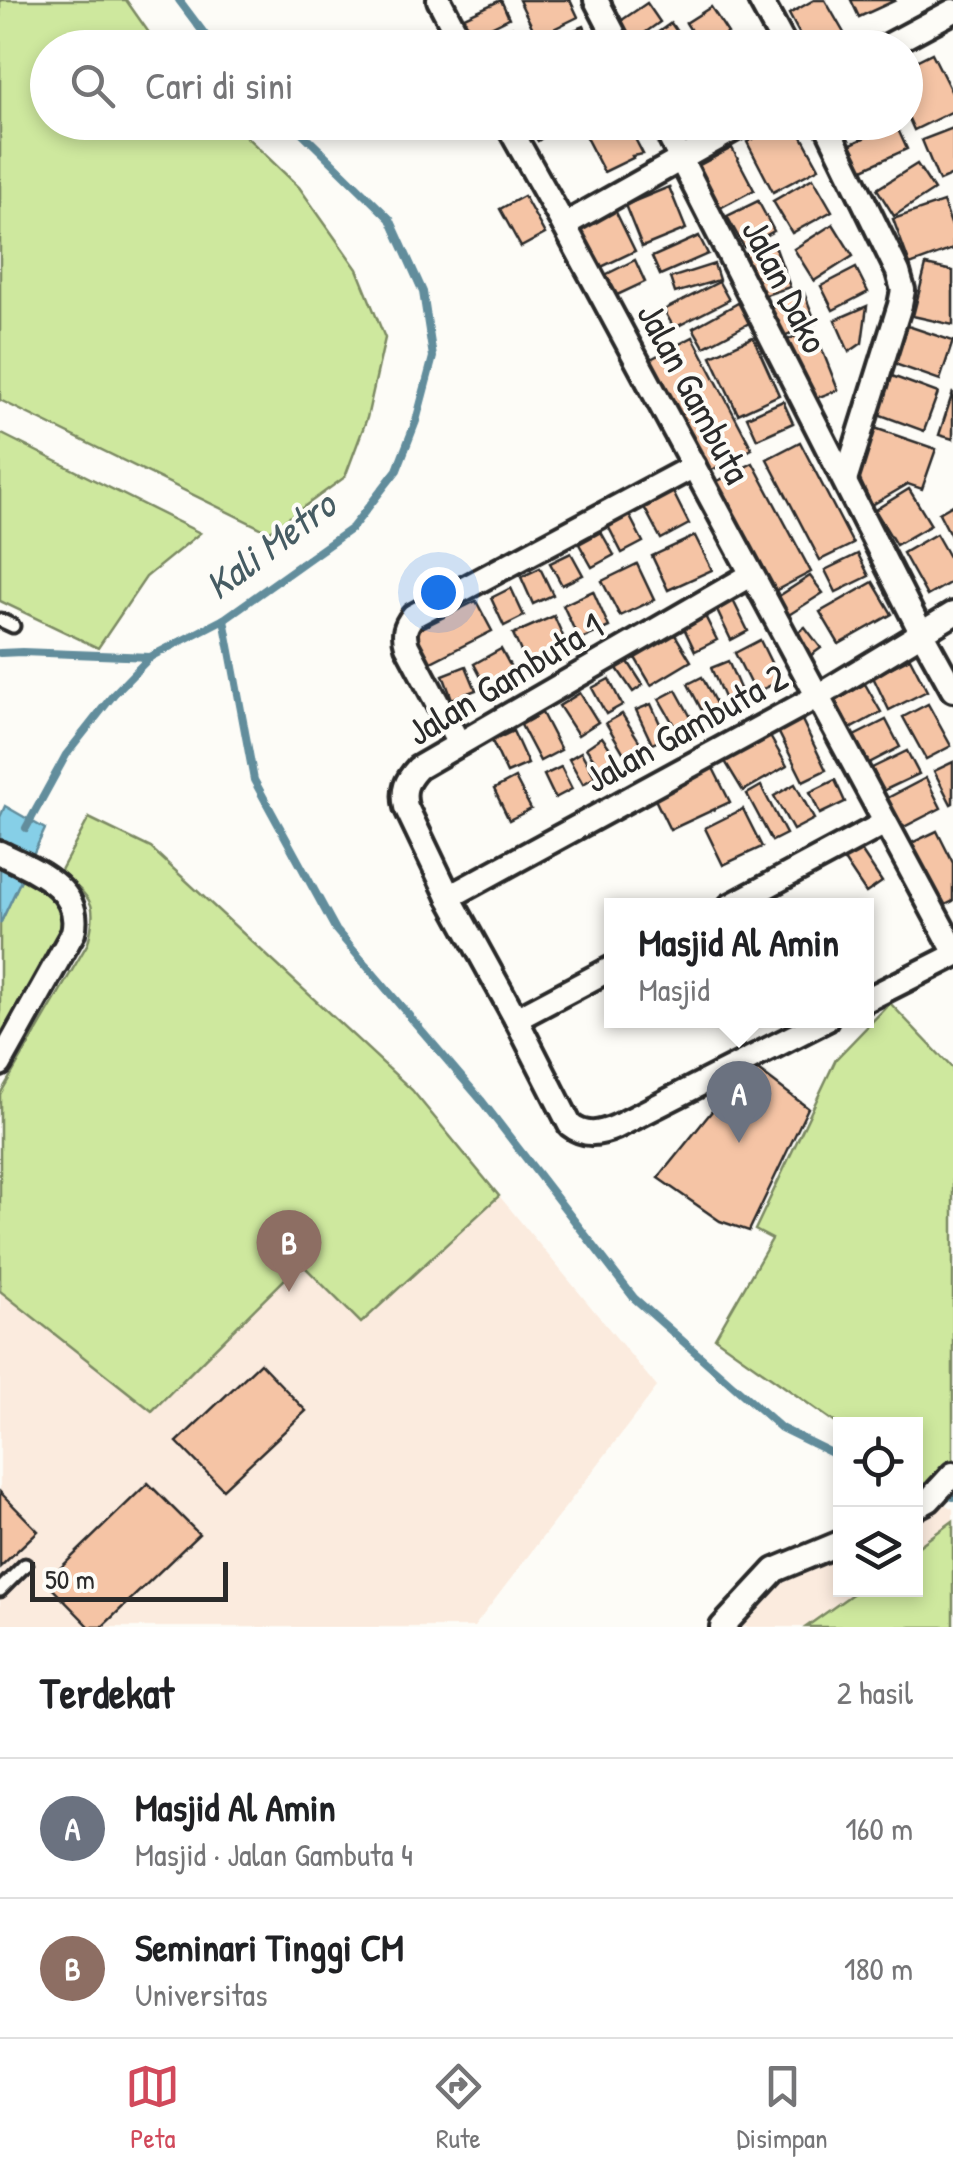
<!DOCTYPE html>
<html lang="id">
<head>
<meta charset="utf-8">
<style>
  body { margin:0; font-family:"Patrick Hand",sans-serif; background:#f2f2f2; color:#202124 }
  .controls { position:absolute; right:30px; bottom:30px; display:grid; overflow:hidden; border-radius:0px; box-shadow:0 5px 15px #0003 }
  .controls button { width:90px; height:90px; display:grid; place-items:center; padding:0; border:0; border-bottom:2px solid #e0e0e0; background:#fff; color:#202124; font:50px sans-serif }
  .scale { position:absolute; left:30px; bottom:25px; width:198px; box-sizing:border-box; padding-left:10px; border:5px solid #2b2b2b; border-top:0; font-size:28px; line-height:35px; white-space:nowrap; color:#2b2b2b; -webkit-text-stroke:8px #fdfcf7; paint-order:stroke }
  .you { position:absolute; left:438px; top:592px; width:35px; height:35px; margin:-25px; border:8px solid #fff; border-radius:50%; background:#1a73e8; box-shadow:0 0 0 15px #1a73e833 }
  .badge { display:grid; place-items:center; width:65px; height:65px; border-radius:50%; background:#d1495b; color:#fff; font-size:32px; font-weight:700 }
  .pin { position:absolute; translate:-50% -82px; filter:drop-shadow(0 2px 5px #0008) }
  .pin::after { content:''; position:absolute; top:52px; width:35px; height:30px; background:inherit; clip-path:polygon(0 0,100% 0,50% 100%) }
  .popup { position:absolute; left:604px; top:898px; width:270px; height:130px; box-sizing:border-box; display:grid; place-content:center; border-radius:0px; background:#fff; filter:drop-shadow(0 2px 8px #0005); font-size:32px; white-space:nowrap; color:#757577 }
  .popup b { font-size:38px; color:#202124 }
  .popup::after { content:''; position:absolute; left:50%; top:100%; margin-left:-20px; border:20px solid transparent; border-top-color:#fff }
  .list { margin:0; padding:0; list-style:none }
  h2 { display:flex; justify-content:space-between; align-items:center; height:130px; margin:0; padding:0 40px; font-size:42px }
  h2 small { font-size:32px; font-weight:400; color:#757577 }
  .list li { display:grid; grid-template-columns:65px 1fr auto; gap:30px; align-items:center; box-sizing:border-box; height:140px; padding:0 40px; border-top:2px solid #e0e0e0 }
  .list b { display:block; font-size:38px; white-space:nowrap }
  .list p { margin:0; font-size:32px; white-space:nowrap; color:#757577 }
  .list em { font-size:32px; font-style:normal; color:#757577 }
  .icon { flex:none; width:55px; height:55px; fill:none; stroke:currentColor; stroke-width:2; stroke-linecap:round; stroke-linejoin:round }
  .map { position:relative; flex:none; width:953px; height:1627px; overflow:hidden }
  .search { position:absolute; background:#fff; box-shadow:0 5px 15px #0003; left:30px; right:30px; top:30px; height:110px; display:flex; align-items:center; gap:25px; box-sizing:border-box; padding:0 35px; border-radius:55px; color:#757577; font-size:38px }
  .sheet { height:410px; background:#fff }
  nav { display:flex; justify-content:space-around; align-items:center; box-sizing:border-box; height:140px; border-top:2px solid #e0e0e0; background:#fff; font-size:28px; color:#757577 }
  nav a { display:grid; justify-items:center; gap:5px }
  nav .on { color:#d1495b }
  .map>svg:first-child { display:block }
  .built { fill:#fbebde }
  .green { fill:#cee89e; stroke:#7c8a64; stroke-width:2.5 }
  .water { fill:#86cfe7; stroke:#628d9c; stroke-width:2.5 }
  .lines { fill:none; stroke-linecap:round; stroke-linejoin:round }
  .stream { stroke:#628d9c; stroke-width:8 }
  .building { fill:#f5c4a5; stroke:#2b2b2b; stroke-width:2.5 }
  .service-casing { stroke:#2b2b2b; stroke-width:19 }
  .minor-casing { stroke:#2b2b2b; stroke-width:30 }
  .service { stroke:#fdfcf7; stroke-width:11 }
  .minor { stroke:#fdfcf7; stroke-width:22 }
  .labels { text-anchor:middle; stroke-width:8; stroke-linejoin:round; paint-order:stroke }
  .street-label { font-size:38px; fill:#2b2b2b; stroke:#fdfcf7 }
  .water-label { font-size:40px; font-style:italic; fill:#465c63; stroke:#fdfcf7 }
</style>
</head>
<body>
<div class="map">
<svg width="953" height="1627" viewBox="0 0 953 1627">
  <rect width="100%" height="100%" fill="#fdfcf7"/>
  <filter id="ink" filterUnits="userSpaceOnUse"><feTurbulence type="fractalNoise" baseFrequency=".01" numOctaves="2"/><feDisplacementMap in="SourceGraphic" scale="20" xChannelSelector="R" yChannelSelector="G"/><feConvolveMatrix kernelMatrix="1 2 1 2 8 2 1 2 1" color-interpolation-filters="sRGB"/></filter>
  <g filter="url(#ink)">
    <g class="built">
      <path d="M89,818L151,848L412,1090L657,1387L474,1627H0V1094L88,943L94,918L90,898L60,872Z"/>
      <path d="M943,1503L953,1509V1627H734L772,1583L840,1554V1590H916V1516Z"/>
    </g>
    <g class="green">
      <path d="M0,0H126L159,47L48,48V122L232,123L299,187L357,269L385,338L367,418L345,477L269,532L0,400Z"/>
      <path d="M0,433L200,533L146,577L98,648L0,601Z"/>
      <path d="M89,818L151,848L412,1090L499,1196L361,1323L301,1263L152,1411L0,1291V1094L88,943C99,900 91,900 60,872Z"/>
      <path d="M23,875C41,887 54,898 64,918L60,935L0,1038V924Z"/>
      <path d="M890,1003L953,1069V1461L929,1487L916,1478V1424L840,1426L715,1338L772,1239L755,1230L836,1059Z"/>
      <path d="M953,1521V1627H806L858,1590H916V1548Z"/>
    </g>
    <path class="water" d="M5,806L45,829L0,924V817Z"/>
    <g class="lines">
      <g class="stream">
        <path d="M179,0L215,48"/>
        <path d="M224,619L254,780L336,930L481,1100L634,1298L781,1428L840,1457"/>
        <path d="M0,653L22,652L150,657"/>
        <path d="M26,828L66,755L114,694L150,657L224,619L352,528L397,470L416,421L433,357L423,292L390,219L291,122"/>
        <path d="M916,1486L953,1497"/>
      </g>
    </g>
    <g class="building">
      <path d="M501,0L509,18L472,36L462,18Z"/>
      <path d="M519,0H570L578,17L537,37Z"/>
      <path d="M814,0H825L848,40L834,48H807L789,14Z"/>
      <path d="M851,0H896L859,17Z"/>
      <path d="M647,3L660,22L632,42L619,22Z"/>
      <path d="M711,7L728,33L702,48L686,23Z"/>
      <path d="M671,23L688,48H636Z"/>
      <path d="M584,26L594,48H542L540,44Z"/>
      <path d="M512,27L523,48H475Z"/>
      <path d="M932,53L953,95V111L914,130L906,112V66Z"/>
      <path d="M524,122H563L538,141Z"/>
      <path d="M578,122H615L620,133L629,127L643,154L632,156L633,158L604,172Z"/>
      <path d="M785,122H794L819,168L773,192L747,142Z"/>
      <path d="M895,123L907,149L861,170L849,145Z"/>
      <path d="M953,128V175L939,181L922,140Z"/>
      <path d="M732,148L754,190L718,209L696,167Z"/>
      <path d="M917,164L934,190L894,216L877,189Z"/>
      <path d="M813,178L832,211L792,233L773,201Z"/>
      <path d="M669,187L686,229L642,247L625,205Z"/>
      <path d="M524,196L545,234L521,247L500,209Z"/>
      <path d="M758,201L774,231L744,247L727,216Z"/>
      <path d="M943,202L953,229V249L910,265L893,219Z"/>
      <path d="M614,208L635,251L593,271L572,228Z"/>
      <path d="M833,224L853,256L814,281L794,249Z"/>
      <path d="M699,236L708,254L660,275L652,257Z"/>
      <path d="M774,243L790,287L760,297L745,253Z"/>
      <path d="M635,260L645,282L615,296L605,275Z"/>
      <path d="M714,264L719,280L675,293L670,278Z"/>
      <path d="M926,265L953,271V325L913,316Z"/>
      <path d="M856,268L868,292L833,310L821,286Z"/>
      <path d="M719,282L729,300L674,328L664,310Z"/>
      <path d="M804,293L816,323L779,338L767,307Z"/>
      <path d="M740,302L751,322L704,347L693,328Z"/>
      <path d="M867,306L862,343L849,352L835,320Z"/>
      <path d="M905,325L953,341L940,380L892,363Z"/>
      <path d="M814,329L838,390L811,400L787,340Z"/>
      <path d="M693,337L752,449L704,474L645,362Z"/>
      <path d="M753,337L779,395L738,414L711,356Z"/>
      <path d="M892,376L938,393L924,431L878,414Z"/>
      <path d="M953,392V439L939,435Z"/>
      <path d="M783,401L793,423L757,439L747,417Z"/>
      <path d="M866,425L936,449L922,489L908,484L872,505L853,465Z"/>
      <path d="M800,442L853,544L820,560L767,459Z"/>
      <path d="M753,463L811,572L769,594L712,484Z"/>
      <path d="M909,489L931,525L896,545L875,510Z"/>
      <path d="M673,492L689,524L661,539L644,507Z"/>
      <path d="M953,505V540L939,513Z"/>
      <path d="M627,511L643,542L622,553L606,522Z"/>
      <path d="M601,532L614,555L592,567L579,544Z"/>
      <path d="M936,534L953,564V581L927,596L903,553Z"/>
      <path d="M695,536L712,570L668,590L652,556Z"/>
      <path d="M571,553L583,575L562,585L550,563Z"/>
      <path d="M858,554L869,576L836,592L825,570Z"/>
      <path d="M637,564L654,600L620,616L602,581Z"/>
      <path d="M540,568L553,595L533,604L521,577Z"/>
      <path d="M810,576L823,593L784,618L776,598Z"/>
      <path d="M873,582L892,614L839,644L820,612Z"/>
      <path d="M511,588L524,616L504,626L491,598Z"/>
      <path d="M593,591L609,627L579,640L563,605Z"/>
      <path d="M729,592L748,631L731,640L712,600Z"/>
      <path d="M476,601L492,631L429,663L414,632Z"/>
      <path d="M554,616L567,645L526,663L513,634Z"/>
      <path d="M705,616L717,640L695,651L683,626Z"/>
      <path d="M805,627L821,648L806,659L791,637Z"/>
      <path d="M674,633L691,661L651,685L634,656Z"/>
      <path d="M760,640L780,681L755,693L735,653Z"/>
      <path d="M501,649L519,682L491,696L474,664Z"/>
      <path d="M625,657L643,685L633,692L614,664Z"/>
      <path d="M910,658L927,691L889,710L873,677Z"/>
      <path d="M728,661L745,700L728,707L711,668Z"/>
      <path d="M466,666L476,690L452,699L443,675Z"/>
      <path d="M702,677L723,717L709,724L688,684Z"/>
      <path d="M609,679L622,705L606,714L592,688Z"/>
      <path d="M865,684L881,712L848,730L832,703Z"/>
      <path d="M676,690L694,723L678,732L659,699Z"/>
      <path d="M580,693L598,722L578,735L559,706Z"/>
      <path d="M651,704L666,737L652,744L636,710Z"/>
      <path d="M928,704L951,746L926,759L903,717Z"/>
      <path d="M542,713L561,750L540,761L521,725Z"/>
      <path d="M622,714L643,747L626,757L606,723Z"/>
      <path d="M799,714L826,770L803,781L775,725Z"/>
      <path d="M886,720L900,747L869,763L854,736Z"/>
      <path d="M513,731L528,764L507,773L492,741Z"/>
      <path d="M768,733L787,766L743,791L723,758Z"/>
      <path d="M602,737L619,761L603,772L586,748Z"/>
      <path d="M907,751L919,774L883,791L872,768Z"/>
      <path d="M581,752L595,777L583,784L569,759Z"/>
      <path d="M953,762V803L951,804L934,771Z"/>
      <path d="M561,767L572,789L555,798L544,775Z"/>
      <path d="M713,768L730,802L670,830L653,795Z"/>
      <path d="M515,778L531,809L509,820L494,789Z"/>
      <path d="M926,778L941,808L894,832L878,803Z"/>
      <path d="M835,780L845,802L820,814L810,792Z"/>
      <path d="M795,784L814,819L793,830L774,796Z"/>
      <path d="M761,786L786,834L772,841L747,794Z"/>
      <path d="M743,809L762,847L723,865L705,828Z"/>
      <path d="M937,831L953,863V901L937,909L905,846Z"/>
      <path d="M860,849L882,882L866,893L844,860Z"/>
      <path d="M750,1064L808,1108L749,1231L720,1221L658,1178Z"/>
      <path d="M260,1363L306,1411L223,1489L177,1442Z"/>
      <path d="M148,1483L199,1534L102,1627H90L46,1582Z"/>
      <path d="M0,1492L38,1531L0,1567Z"/>
    </g>
    <g class="lines">
      <defs>
        <g id="service">
          <path d="M0,620L13,626"/>
          <path d="M0,1590L25,1565"/>
        </g>
        <g id="minor">
          <path d="M439,0L464,48"/>
          <path d="M596,0L621,48"/>
          <path d="M760,0L786,48"/>
          <path d="M884,48L953,11"/>
          <path d="M506,122L564,225L953,948"/>
          <path d="M662,122L921,632L953,690"/>
          <path d="M825,122L898,272L903,290L900,305L845,481"/>
          <path d="M564,225L747,122"/>
          <path d="M459,744L407,646C403,633 405,626 413,616L694,466"/>
          <path d="M0,853C32,869 84,888 73,933L0,1064"/>
          <path d="M449,897L818,696L953,614"/>
          <path d="M730,906L885,823"/>
          <path d="M612,968L516,1019L449,897L406,807C402,790 406,781 418,768L751,575"/>
          <path d="M866,1000L953,956"/>
          <path d="M516,1019L570,1125C585,1137 600,1134 616,1127L826,1020"/>
          <path d="M916,1507L929,1500L953,1474"/>
          <path d="M722,1627L775,1570L840,1543"/>
        </g>
      </defs>
      <use href="#service" class="service-casing"/>
      <use href="#minor" class="minor-casing"/>
      <use href="#service" class="service"/>
      <use href="#minor" class="minor"/>
    </g>
  </g>
  <g class="labels">
    <g class="street-label">
      <text transform="translate(785 286) rotate(63)" y="13">Jalan Dako</text>
      <text transform="translate(694 393) rotate(62)" y="13">Jalan Gambuta</text>
      <text transform="translate(505 679) rotate(-31)" y="13">Jalan Gambuta 1</text>
      <text transform="translate(686 728) rotate(-29)" y="13">Jalan Gambuta 2</text>
    </g>
    <g class="water-label">
      <text transform="translate(270 545) rotate(-37)" y="14">Kali Metro</text>
    </g>
  </g>
</svg>
<div class="controls">
<button><svg class="icon" aria-label="locate" viewBox="0 0 24 24"><circle cx="12" cy="12" r="6"/><path d="M12 2v4M12 18v4M2 12h4M18 12h4"/></svg></button>
<button><svg class="icon" aria-label="layers" viewBox="0 0 24 24"><path d="M12 4l9 5-9 5-9-5zM3 14l9 5 9-5"/></svg></button>
</div>
<div class="scale">50 m</div>
<div class="you"></div>
<div class="pin badge" style="left:739px;top:1143px;background:#6b7280">A</div>
<div class="popup"><b>Masjid Al Amin</b>Masjid</div>
<div class="pin badge" style="left:289px;top:1292px;background:#8d6e63">B</div>
<div class="search"><svg class="icon" aria-label="search" viewBox="0 0 24 24"><circle cx="10" cy="10" r="6"/><path d="M15 15l6 6"/></svg>Cari di sini</div>
</div>
<section class="sheet">
<h2>Terdekat<small>2 hasil</small></h2>
<ul class="list">
<li><span class="badge" style="background:#6b7280">A</span><div><b>Masjid Al Amin</b><p>Masjid · Jalan Gambuta 4</p></div><em>160 m</em></li>
<li><span class="badge" style="background:#8d6e63">B</span><div><b>Seminari Tinggi CM</b><p>Universitas</p></div><em>180 m</em></li>
</ul>
</section>
<nav>
<a class="on"><svg class="icon" aria-label="map" viewBox="0 0 24 24"><path d="M3 6l6-2 6 2 6-2v14l-6 2-6-2-6 2zM9 4v14M15 6v14"/></svg>Peta</a>
<a><svg class="icon" aria-label="directions" viewBox="0 0 24 24"><path d="M12 3l9 9-9 9-9-9zM9 14v-3h6M13 9l2 2-2 2"/></svg>Rute</a>
<a><svg class="icon" aria-label="saved" viewBox="0 0 24 24"><path d="M7 4h10v16l-5-4-5 4z"/></svg>Disimpan</a>
</nav>
</body>
</html>
